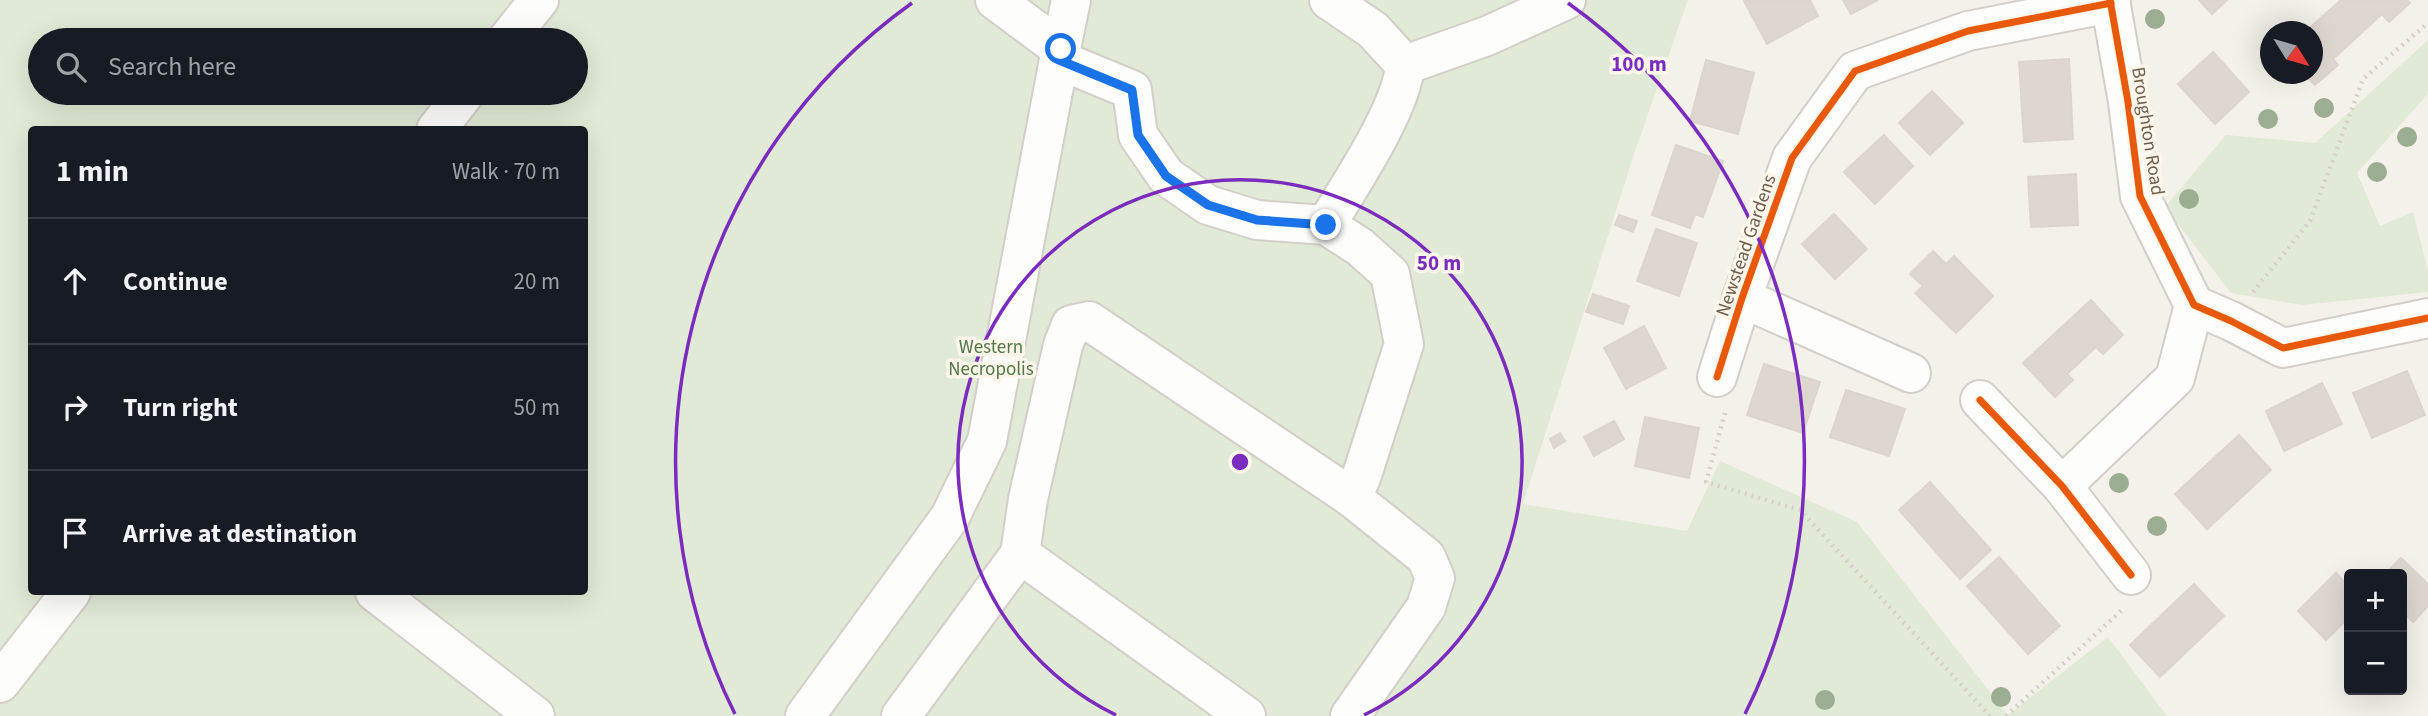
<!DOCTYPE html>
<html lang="en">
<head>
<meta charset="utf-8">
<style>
  body { margin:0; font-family:"Source Sans 3",sans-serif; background:#20242c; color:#f1f3f6 }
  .controls { position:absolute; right:21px; bottom:21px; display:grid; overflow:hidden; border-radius:7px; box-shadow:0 7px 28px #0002 }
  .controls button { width:63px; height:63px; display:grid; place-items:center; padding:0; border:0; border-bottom:2px solid #363941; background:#171b24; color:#f1f3f6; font:35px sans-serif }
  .compass { position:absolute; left:2260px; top:21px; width:63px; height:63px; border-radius:50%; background:#171b24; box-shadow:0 7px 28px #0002; rotate:127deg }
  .stop { position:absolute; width:21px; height:21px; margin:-16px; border:5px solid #1a73e8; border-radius:50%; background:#fff }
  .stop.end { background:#1a73e8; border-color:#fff; box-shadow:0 2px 7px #0008 }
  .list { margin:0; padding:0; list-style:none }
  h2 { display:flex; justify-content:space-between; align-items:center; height:91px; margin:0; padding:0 28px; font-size:30px }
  h2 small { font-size:23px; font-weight:400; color:#9ea1a6 }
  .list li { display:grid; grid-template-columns:46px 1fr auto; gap:21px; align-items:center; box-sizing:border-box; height:126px; padding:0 28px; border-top:2px solid #363941 }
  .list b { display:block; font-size:26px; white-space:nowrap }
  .list em { font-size:23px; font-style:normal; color:#9ea1a6 }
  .icon { flex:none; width:38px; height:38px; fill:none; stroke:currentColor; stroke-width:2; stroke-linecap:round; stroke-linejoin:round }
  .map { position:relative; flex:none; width:2428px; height:716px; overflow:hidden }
  .search { position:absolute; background:#171b24; box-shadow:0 7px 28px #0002; left:28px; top:28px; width:560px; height:77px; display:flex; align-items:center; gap:18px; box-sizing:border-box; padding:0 24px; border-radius:38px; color:#9ea1a6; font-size:26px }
  .panel { position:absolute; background:#171b24; box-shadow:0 7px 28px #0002; left:28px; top:126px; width:560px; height:469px; border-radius:7px }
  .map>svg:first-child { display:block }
  .green { fill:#e0ead6; fill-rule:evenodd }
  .building { fill:#ddd7d0; stroke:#dcd5cd; stroke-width:2 }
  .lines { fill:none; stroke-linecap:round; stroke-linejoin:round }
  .minor-casing { stroke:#d3cec8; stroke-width:42 }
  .path { stroke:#d6d0cb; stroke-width:4.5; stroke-dasharray:2 5; stroke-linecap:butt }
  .minor { stroke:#fdfdfc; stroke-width:38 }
  .cycleway-casing { stroke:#fcf7ea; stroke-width:11 }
  .cycleway { stroke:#e8590c; stroke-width:7 }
  .tree { fill:#9cae92 }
  .route { stroke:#1a73e8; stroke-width:9 }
  .ring { fill:none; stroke:#7b2cbf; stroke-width:3.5 }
  .labels { text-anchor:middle; stroke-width:7; stroke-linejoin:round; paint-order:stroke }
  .street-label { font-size:19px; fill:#6e5c4d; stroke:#fcf7ea }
  .park-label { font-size:19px; fill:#54784a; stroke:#fcf7ea }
  .centre { fill:#7b2cbf; stroke:#fcf7ea; stroke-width:3.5 }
  .ring-label { font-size:21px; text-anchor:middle; font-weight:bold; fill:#7b2cbf; stroke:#fcf7ea; stroke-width:7; stroke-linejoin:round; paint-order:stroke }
</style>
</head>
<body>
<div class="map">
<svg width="2428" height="716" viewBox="0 0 2428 716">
  <rect width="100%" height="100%" fill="#f4f1ea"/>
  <g class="green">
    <path d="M0,0H1688L1634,154L1523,504L1687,531L1720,461L1857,522L2008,715L2108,637L2167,716H0ZM40,40H576V93H40ZM32,130H584V592H32Z"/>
    <path d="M2428,40V94L2357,173L2380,226L2413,212L2428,271V292L2303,305L2231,293L2165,207L2226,135L2315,143Z"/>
  </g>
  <g class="building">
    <path d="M1746,0H1810L1818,16L1767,44L1744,1Z"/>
    <path d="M1843,0H1878L1851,14Z"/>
    <path d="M2199,0H2227L2212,14Z"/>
    <path d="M2341,0H2407L2410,3L2389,22L2382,14L2333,59L2338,65L2315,85L2304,74H2312V32H2305Z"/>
    <path d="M2213,52L2249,92L2215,124L2178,84Z"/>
    <path d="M2069,59L2073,139L2024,142L2019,62Z"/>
    <path d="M1706,60L1754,73L1738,134L1690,121Z"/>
    <path d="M1932,91L1963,123L1930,155L1899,123Z"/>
    <path d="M1884,135L1913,166L1875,204L1844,172Z"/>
    <path d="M1676,145L1723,161L1703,217L1695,214L1690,228L1652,215Z"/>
    <path d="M2076,174L2078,225L2031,227L2028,177Z"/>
    <path d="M1834,214L1867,249L1835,279L1802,244Z"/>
    <path d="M1619,215L1637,221L1633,232L1615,225Z"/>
    <path d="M1656,229L1697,243L1679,296L1637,281Z"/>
    <path d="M1933,251L1946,264L1954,256L1993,296L1956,333L1915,293L1923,286L1910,274Z"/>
    <path d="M1593,294L1629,306L1623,324L1586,312Z"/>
    <path d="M2091,300L2123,335L2103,354L2096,347L2067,374L2073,380L2055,397L2023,363Z"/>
    <path d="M1644,326L1666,368L1626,389L1604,348Z"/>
    <path d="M1764,364L1820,382L1803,433L1747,415Z"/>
    <path d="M2407,371L2425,415L2372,438L2353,393Z"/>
    <path d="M2322,383L2342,424L2284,451L2266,411Z"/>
    <path d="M1846,390L1905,409L1889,456L1830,437Z"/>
    <path d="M1645,417L1699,428L1689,478L1635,466Z"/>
    <path d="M1614,421L1624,439L1594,456L1584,437Z"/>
    <path d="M1560,433L1565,441L1554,448L1550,439Z"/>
    <path d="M2239,435L2271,470L2207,529L2175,494Z"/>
    <path d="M1930,482L1991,550L1960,579L1899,510Z"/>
    <path d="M1999,557L2060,626L2028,654L1967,586Z"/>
    <path d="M2401,558L2428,584V606L2413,622L2402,611V574H2385Z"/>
    <path d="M2336,573L2349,587V617L2326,640L2298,611Z"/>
    <path d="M2194,584L2224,616L2160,677L2130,645Z"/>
  </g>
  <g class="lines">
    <defs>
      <g id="minor">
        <path d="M2110,0L2128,102L2140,196L2194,305L2231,321L2283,348L2428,318"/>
        <path d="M507,40L539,0"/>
        <path d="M1061,49L1071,0"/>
        <path d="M1059,60L1132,90L1138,135L1166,176L1208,205L1257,220L1326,225L1360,247L1390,274L1404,344L1361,478L1351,497"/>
        <path d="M1405,65L1487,36L1566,0"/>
        <path d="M436,130L465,93"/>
        <path d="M1326,225C1350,185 1402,108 1405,65L1373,30L1329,0"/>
        <path d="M1742,298L1911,373"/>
        <path d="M1717,377L1742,298L1792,158L1855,71L1968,31L2111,3"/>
        <path d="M1980,400L2062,486L2131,575"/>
        <path d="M2062,486L2175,378L2194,305"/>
        <path d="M375,592L535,716"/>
        <path d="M0,683L71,592"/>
        <path d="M805,716L950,517L987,441L1061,49L995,0"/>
        <path d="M901,716L1020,554"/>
        <path d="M1246,716L1020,554L1028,499L1063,345L1071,325L1089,321L1351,497L1426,557L1435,578L1426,607L1350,716"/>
      </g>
    </defs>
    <use href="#minor" class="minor-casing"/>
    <g class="path">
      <path d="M2253,292L2310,221L2363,79L2428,23"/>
      <path d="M1725,413L1706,482L1800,510L1990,716"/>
      <path d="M2006,716L2122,610"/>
    </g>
    <use href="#minor" class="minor"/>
    <defs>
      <g id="cycleway">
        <path d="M2110,0L2128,102L2140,196L2194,305L2231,321L2283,348L2428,318"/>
        <path d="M1717,377L1742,298L1792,158L1855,71L1968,31L2111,3"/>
        <path d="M1980,400L2062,486L2131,575"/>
      </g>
    </defs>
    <use href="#cycleway" class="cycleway-casing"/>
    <use href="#cycleway" class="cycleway"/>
  </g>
  <g class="tree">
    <circle cx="2155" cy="19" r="10"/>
    <circle cx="2324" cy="108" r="10"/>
    <circle cx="2268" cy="119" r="10"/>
    <circle cx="2407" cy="137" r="10"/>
    <circle cx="2377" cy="172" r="10"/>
    <circle cx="2189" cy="199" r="10"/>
    <circle cx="2119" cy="483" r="10"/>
    <circle cx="2157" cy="526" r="10"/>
    <circle cx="2001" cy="697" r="10"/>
    <circle cx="1825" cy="700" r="10"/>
  </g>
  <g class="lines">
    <path class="route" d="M1061,49L1059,60L1132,90L1138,135L1166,176L1208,205L1257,220L1326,225"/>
  </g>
  <g class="ring">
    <path d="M1116 715A282 282 0 1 1 1364 715"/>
    <path d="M735 714A564 564 0 0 1 912 3M1568 3A564 564 0 0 1 1745 714"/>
  </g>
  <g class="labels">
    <g class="street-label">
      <text transform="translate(2149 131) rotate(81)" y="7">Broughton Road</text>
      <text transform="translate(1745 245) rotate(-71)" y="7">Newstead Gardens</text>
    </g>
    <g class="park-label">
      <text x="991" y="353">Western<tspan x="991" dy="22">Necropolis</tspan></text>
    </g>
  </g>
  <circle cx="1240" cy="462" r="10" class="centre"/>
  <g class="ring-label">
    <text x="1639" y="71">100 m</text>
    <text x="1439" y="270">50 m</text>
  </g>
</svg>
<div class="controls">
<button>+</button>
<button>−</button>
</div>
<svg class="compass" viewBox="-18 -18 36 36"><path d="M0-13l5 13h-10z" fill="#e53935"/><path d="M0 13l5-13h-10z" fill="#9ea1a6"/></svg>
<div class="stop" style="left:1061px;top:49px"></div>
<div class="stop end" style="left:1326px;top:225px"></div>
<div class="search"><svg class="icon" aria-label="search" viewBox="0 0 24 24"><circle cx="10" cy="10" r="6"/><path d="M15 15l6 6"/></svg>Search here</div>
<section class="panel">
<h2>1 min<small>Walk · 70 m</small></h2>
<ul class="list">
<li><svg class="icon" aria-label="ahead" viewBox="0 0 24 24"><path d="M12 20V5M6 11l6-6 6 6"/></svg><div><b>Continue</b></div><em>20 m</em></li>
<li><svg class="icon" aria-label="right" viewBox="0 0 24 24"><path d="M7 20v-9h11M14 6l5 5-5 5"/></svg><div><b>Turn right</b></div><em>50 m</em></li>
<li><svg class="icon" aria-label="arrive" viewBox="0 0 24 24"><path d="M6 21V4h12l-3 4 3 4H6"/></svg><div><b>Arrive at destination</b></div></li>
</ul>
</section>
</div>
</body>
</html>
